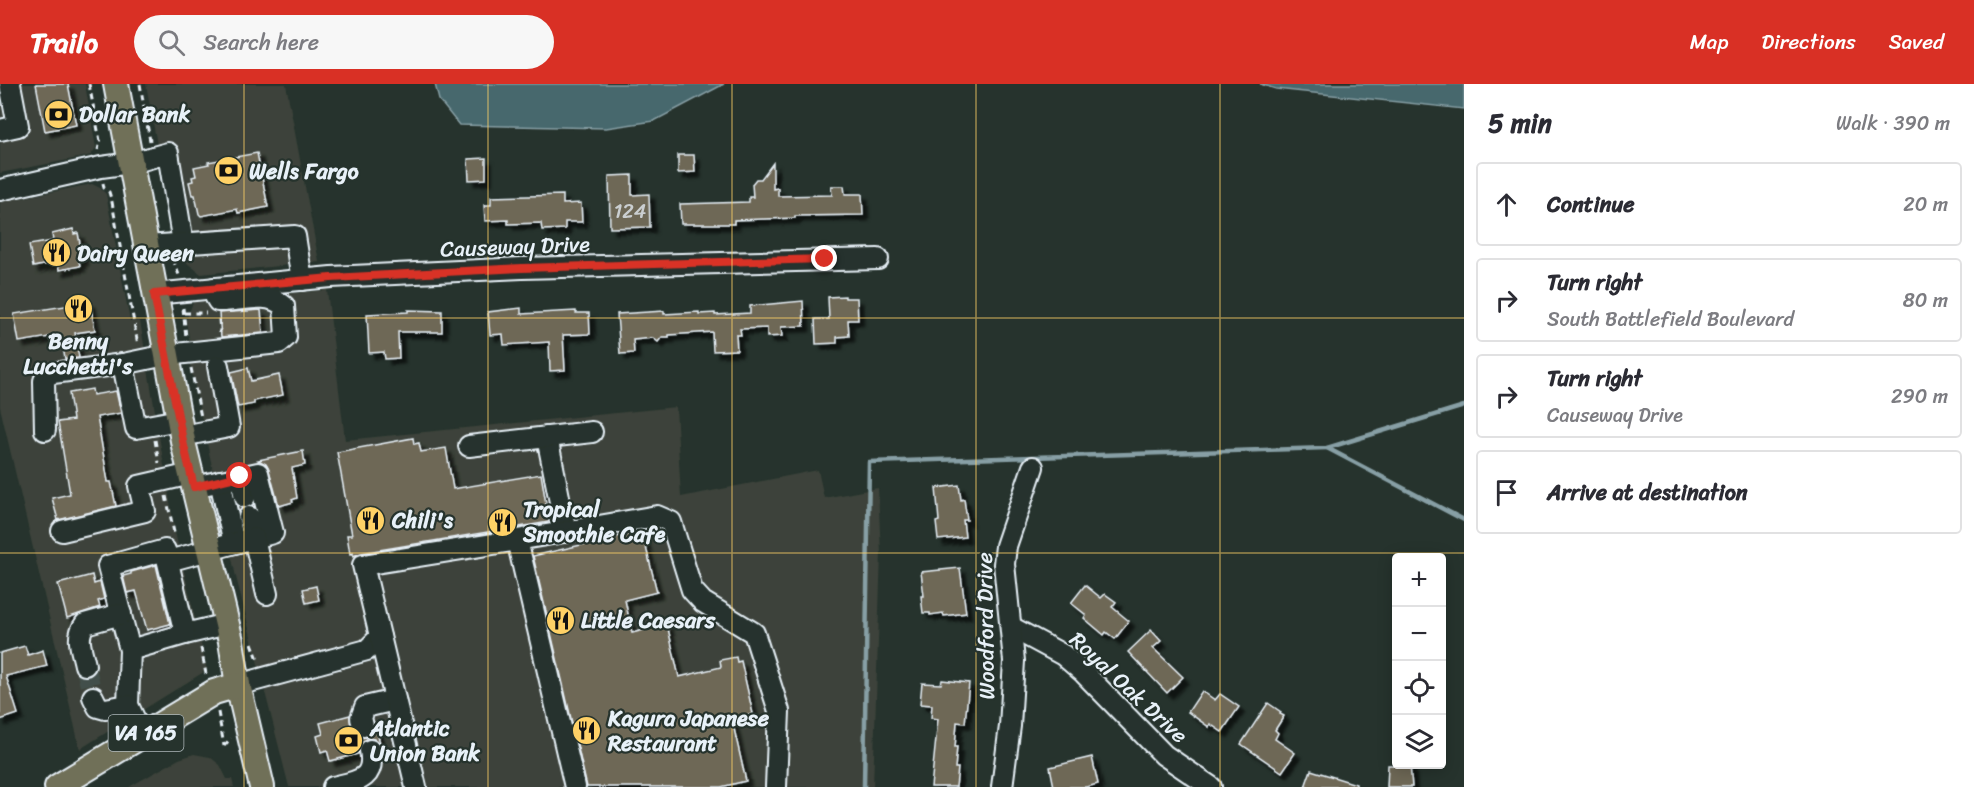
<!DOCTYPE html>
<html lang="en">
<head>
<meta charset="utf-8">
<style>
  body { margin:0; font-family:Sriracha,sans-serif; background:#f7f7f7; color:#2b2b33 }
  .controls { position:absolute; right:18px; bottom:18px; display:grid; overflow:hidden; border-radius:6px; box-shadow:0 3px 15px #0003 }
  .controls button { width:54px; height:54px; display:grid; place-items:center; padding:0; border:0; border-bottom:2px solid #e1e1e2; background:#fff; color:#2b2b33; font:30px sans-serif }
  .stop { position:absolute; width:18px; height:18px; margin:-14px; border:4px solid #d93025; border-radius:50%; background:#fff }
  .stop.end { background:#d93025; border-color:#fff; box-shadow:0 2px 6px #0008 }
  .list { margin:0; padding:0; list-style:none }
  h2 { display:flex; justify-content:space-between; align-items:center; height:78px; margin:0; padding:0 24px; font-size:26px }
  h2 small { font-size:20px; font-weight:400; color:#7c7c81 }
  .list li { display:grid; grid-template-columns:39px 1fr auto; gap:18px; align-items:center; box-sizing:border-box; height:84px; margin:0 12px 12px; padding:0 12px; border:2px solid #e1e1e2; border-radius:6px }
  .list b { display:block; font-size:22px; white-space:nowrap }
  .list p { margin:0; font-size:20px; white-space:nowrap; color:#7c7c81 }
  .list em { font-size:20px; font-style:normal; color:#7c7c81 }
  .icon { flex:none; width:33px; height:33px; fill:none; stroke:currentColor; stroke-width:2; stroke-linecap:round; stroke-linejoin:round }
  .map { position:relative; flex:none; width:1464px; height:703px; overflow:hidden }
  header { display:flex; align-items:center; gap:36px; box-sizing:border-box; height:84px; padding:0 30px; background:#d93025; color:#fff }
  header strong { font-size:28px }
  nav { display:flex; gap:33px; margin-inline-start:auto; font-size:21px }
  .search { width:420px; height:54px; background:#f7f7f7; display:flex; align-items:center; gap:15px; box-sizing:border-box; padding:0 21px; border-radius:33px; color:#7c7c81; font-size:22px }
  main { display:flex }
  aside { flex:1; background:#fff }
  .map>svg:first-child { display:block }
  .built { fill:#3c433a }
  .water { fill:#46686d; stroke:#879fa5; stroke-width:1.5 }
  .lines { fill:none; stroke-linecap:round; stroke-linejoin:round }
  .stream { stroke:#879fa5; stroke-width:4.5 }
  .building { fill:#6e6757; stroke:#e8f1f8; stroke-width:1.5; filter:url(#shadow) }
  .minor-tunnel { stroke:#43504b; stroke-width:20; stroke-dasharray:20 10; stroke-linecap:butt }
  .minor-casing { stroke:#e8f1f8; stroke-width:24 }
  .major-casing { stroke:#e8f1f8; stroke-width:28 }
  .path { stroke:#e8f1f8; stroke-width:3; stroke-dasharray:6 4.5; stroke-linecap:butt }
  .minor { stroke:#26332d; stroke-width:20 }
  .major { stroke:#706f59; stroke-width:24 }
  .route { stroke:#d93025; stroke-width:8 }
  .grid { fill:none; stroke:#ffd166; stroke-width:1.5; stroke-opacity:0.55 }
  .labels { text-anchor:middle; stroke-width:4.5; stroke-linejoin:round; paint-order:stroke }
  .number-label { font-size:20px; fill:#caced0 }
  .shield { fill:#26332d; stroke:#aeb8bb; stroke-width:1.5 }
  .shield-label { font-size:21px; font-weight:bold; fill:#e8f1f8 }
  .poi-label { font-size:22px; font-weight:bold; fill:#e8f1f8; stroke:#26332d; text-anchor:start }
  .street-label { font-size:22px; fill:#e8f1f8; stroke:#26332d }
</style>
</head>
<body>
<header>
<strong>Trailo</strong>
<div class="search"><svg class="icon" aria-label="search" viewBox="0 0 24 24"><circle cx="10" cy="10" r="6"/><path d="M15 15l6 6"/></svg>Search here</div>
<nav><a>Map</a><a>Directions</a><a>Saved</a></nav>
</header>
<main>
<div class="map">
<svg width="1464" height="703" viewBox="0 0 1464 703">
  <defs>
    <filter id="shadow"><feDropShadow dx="5.5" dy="5.5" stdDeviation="1.5" flood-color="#0009"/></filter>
  </defs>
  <rect width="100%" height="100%" fill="#26332d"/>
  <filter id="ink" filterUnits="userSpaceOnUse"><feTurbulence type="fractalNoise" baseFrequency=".0167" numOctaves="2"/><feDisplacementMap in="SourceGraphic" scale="12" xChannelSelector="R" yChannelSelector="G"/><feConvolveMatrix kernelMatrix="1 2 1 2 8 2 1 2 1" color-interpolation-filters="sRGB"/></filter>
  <g filter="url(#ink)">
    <g class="built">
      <path d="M0,0H85L96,64L91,71L84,73L0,89Z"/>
      <path d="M146,0H286L319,178L201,190L177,171Z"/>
      <path d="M92,100L100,104L106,110L130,237H140L175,448L207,586L80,665L0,323V118Z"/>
      <path d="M327,206L345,356L676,323L681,413L818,386L824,414L878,404L881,469L873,703H289L236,493L210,373L189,276L193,275L186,237L193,218Z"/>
      <path d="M194,670L210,673L220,681L227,695H232L234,703H129L179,675Z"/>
    </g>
    <g class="water">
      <path d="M435,0H724L654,37L606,44L459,41L439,16Z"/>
      <path d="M1260,0H1464V25L1276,5Z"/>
    </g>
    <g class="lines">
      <g class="stream">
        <path d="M1327,364L1464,436"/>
        <path d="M864,703L869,378L1327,364L1464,322"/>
      </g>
    </g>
    <g class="building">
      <path d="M36,0H68L76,41L45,47Z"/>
      <path d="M257,69L268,123L238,129L237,125L201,132L199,130L195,111H192L189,98L193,97L192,93L196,92L194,83L209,80L208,78Z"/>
      <path d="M678,71H694L695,88L678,89Z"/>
      <path d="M486,74V95L469,96L468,75Z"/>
      <path d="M773,79V105L778,104V112L832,111L831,102H844L845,110H862L863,131L795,132V134L734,136V140H681L680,120L749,118V113H753L752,100L756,95H761Z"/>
      <path d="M632,91V111L649,110L650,143L610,144L609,92Z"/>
      <path d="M563,111V120L581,119L582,138H565V145L542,146L541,139L508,140V136L485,137L484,121H491V113Z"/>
      <path d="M73,145L74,150L78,149L83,176L79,177L80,182L59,186L58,178L33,183L29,161L53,157L52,150Z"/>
      <path d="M845,212V214H857L858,236H848L849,252L837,253V259L816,260L815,235H829L828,213Z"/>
      <path d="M803,217L804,242L781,243L782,252L767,253V244L740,245L741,251H736L737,266L713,267L712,248L669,251V253H662L658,258L653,254L633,256L634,269L620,270L617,230L664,227V230L699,228V230L715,229V231L750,229V222Z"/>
      <path d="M90,218L95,246L75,249L79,274L65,275L61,251L19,258L14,230Z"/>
      <path d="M521,224V230L576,227V229H589L590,250L563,251L565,286L550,287L549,258L504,261L503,250L490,251L488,228Z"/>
      <path d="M261,226L263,249L221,253L219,229Z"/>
      <path d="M408,226L442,227V248H398L399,274L385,275L384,268L369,269L367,230L408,228Z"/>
      <path d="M248,284L251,297L279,291L283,311L254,317V320L238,323L231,288Z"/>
      <path d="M92,305L93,311L116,307L121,329L97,333L108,398H111L116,422L58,436L52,414L70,410L58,338L73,336L69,309Z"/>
      <path d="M413,354L414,360L419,359L421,368L446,364L453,405L541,390L549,438L361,469L353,472V469L350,470L347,451H352L337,368Z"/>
      <path d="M303,367L305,381L292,384L297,414L292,416L293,418L279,422L269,386L266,380L258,376Z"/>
      <path d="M959,401L961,416L964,415L967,436H963L965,453L938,456L936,438L939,437L936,404Z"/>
      <path d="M642,447L657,508L625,516L632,549L667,540L679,593L721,583L720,576L736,573L737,578L741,577L753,630L732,636L746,697L721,703H587L533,472Z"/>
      <path d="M156,481L170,540L147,546L136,507L127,509L123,492L131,490V488Z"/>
      <path d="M960,484L966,529L944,532L943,529L930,531V529H923L921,512H924L921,488Z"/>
      <path d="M92,491L94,500L100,498L104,515L98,517L100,523L67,534L58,500Z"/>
      <path d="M1085,501L1101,514L1105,510L1116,518L1112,523L1129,537L1115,555L1106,548L1104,551L1084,534L1086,531L1071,519Z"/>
      <path d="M316,502L319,516L306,519L303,505Z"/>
      <path d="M1151,546L1161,557L1153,564L1183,593L1167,609L1128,568Z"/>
      <path d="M25,562L28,571L43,566L47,582L6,592L18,630L0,636V569Z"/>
      <path d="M942,596L969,599L965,639L957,638L955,663H957L955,684H958L956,703H931L938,635L931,634L932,621L920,620L922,599L941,600Z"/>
      <path d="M1202,607L1215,616L1220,610L1239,623L1222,648L1210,640L1209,643L1188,628Z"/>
      <path d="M1268,619L1281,628L1280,630L1284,632L1275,646L1278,649L1275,655L1295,669L1282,688L1241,660Z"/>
      <path d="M350,631L351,645L355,651L360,654L366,653L372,650L375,640L380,659L374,655L368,654L359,661L358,670L330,677L327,666L321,668L317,652L323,650L320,639Z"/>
      <path d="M1092,673L1098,700L1086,703H1054L1050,683Z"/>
      <path d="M1388,681H1410L1412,703H1387Z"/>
      <path d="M1311,686L1356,700V703H1305Z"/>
    </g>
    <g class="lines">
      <path class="minor-tunnel" d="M85,581L93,613"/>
      <defs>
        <g id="minor">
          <path d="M0,46L18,42L10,0"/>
          <path d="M0,106L101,83L131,79L168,69L183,159"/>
          <path d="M146,162L295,152L302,196"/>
          <path d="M154,210L331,193L522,184L878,175"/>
          <path d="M179,336L136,344L123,280L166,271L279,259L286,253L284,222C266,206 240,218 218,217L215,212L214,204"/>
          <path d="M45,346L44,297L46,292L53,289L123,280"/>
          <path d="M182,352L229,343L218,282"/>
          <path d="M547,353L566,448"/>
          <path d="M469,362L592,348"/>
          <path d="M240,392L245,413"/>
          <path d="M220,397L234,459"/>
          <path d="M194,403L258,389L273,449L254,454L249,433"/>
          <path d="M62,447L145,427L139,402L191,390"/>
          <path d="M517,456L657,432L671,438L692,506L703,518L754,549L779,627L776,703"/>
          <path d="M168,477L254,454L267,510"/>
          <path d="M1011,543L1063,571L1084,589L1164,671L1211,703"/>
          <path d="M185,550L227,540"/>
          <path d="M130,566L185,550L165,466L108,482L130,566L128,621L142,651"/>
          <path d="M85,581C82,566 75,553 85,540L121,530"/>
          <path d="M238,601L367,566L380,553"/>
          <path d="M93,613L98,623L105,625L128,621"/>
          <path d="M363,642L361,634L365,623L395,616"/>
          <path d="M333,703C357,697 376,696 370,666"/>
          <path d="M416,703L363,481L517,456L575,703"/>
          <path d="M1002,703L1010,642L1014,577L1004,480L1006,462L1033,383"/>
        </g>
        <g id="major">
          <path d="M116,0L184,362L231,557L238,601L262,703"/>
          <path d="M57,703L214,608L238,601"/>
        </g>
      </defs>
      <use href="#minor" class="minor-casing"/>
      <use href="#major" class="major-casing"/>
      <g class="path">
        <path d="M89,0L100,57L98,66"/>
        <path d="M140,0L150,57"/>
        <path d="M103,99L104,104L109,108L112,118L138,261"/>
        <path d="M173,175L179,191"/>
        <path d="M183,224L186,253"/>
        <path d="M184,229H206"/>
        <path d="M219,235L220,249"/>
        <path d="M191,284L201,333"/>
        <path d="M155,356L159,379"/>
        <path d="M166,412L175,453"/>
        <path d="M252,559L259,578"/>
        <path d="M201,564L206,590"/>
        <path d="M218,628L224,662"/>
        <path d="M224,662L231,654"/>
      </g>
      <use href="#minor" class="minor"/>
      <use href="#major" class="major"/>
    </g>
  </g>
  <g class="lines" filter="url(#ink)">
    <path class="route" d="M240,392L194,403L184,362L154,210L331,194L522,184L825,175"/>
  </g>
  <path class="grid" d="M244,0V703M488,0V703M732,0V703M976,0V703M1220,0V703M0,234H1464M0,469H1464"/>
  <defs>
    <symbol id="bank-disc" viewBox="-11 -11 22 22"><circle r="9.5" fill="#ffd166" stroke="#26332d"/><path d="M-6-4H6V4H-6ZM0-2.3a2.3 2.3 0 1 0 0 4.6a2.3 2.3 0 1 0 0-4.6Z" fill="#111"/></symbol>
    <symbol id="restaurant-disc" viewBox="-11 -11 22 22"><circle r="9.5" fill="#ffd166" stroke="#26332d"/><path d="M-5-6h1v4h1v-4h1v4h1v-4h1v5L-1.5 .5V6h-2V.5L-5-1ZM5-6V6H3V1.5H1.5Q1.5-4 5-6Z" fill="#111"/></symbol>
  </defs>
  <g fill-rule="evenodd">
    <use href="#bank-disc" x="42" y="14" width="33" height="33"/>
    <use href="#bank-disc" x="212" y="70" width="33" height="33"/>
    <use href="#restaurant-disc" x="40" y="152" width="33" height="33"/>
    <use href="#restaurant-disc" x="62" y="208" width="33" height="33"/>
    <use href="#restaurant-disc" x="354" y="420" width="33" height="33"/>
    <use href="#restaurant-disc" x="486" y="422" width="33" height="33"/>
    <use href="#restaurant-disc" x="544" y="520" width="33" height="33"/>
    <use href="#restaurant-disc" x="570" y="630" width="33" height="33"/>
    <use href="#bank-disc" x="332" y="640" width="33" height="33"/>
  </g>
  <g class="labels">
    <g class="number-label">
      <text x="630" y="134">124</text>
    </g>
    <rect class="shield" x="108.5" y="631" width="75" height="36" rx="4.5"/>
    <g class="shield-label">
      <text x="146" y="656">VA 165</text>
    </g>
    <g class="poi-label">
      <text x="79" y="38">Dollar Bank</text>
      <text x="249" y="95">Wells Fargo</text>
      <text x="77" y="177">Dairy Queen</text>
      <text x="78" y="265" text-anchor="middle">Benny<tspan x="78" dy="25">Lucchetti's</tspan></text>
      <text x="523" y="433">Tropical<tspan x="523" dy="25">Smoothie Cafe</tspan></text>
      <text x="392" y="444">Chili's</text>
      <text x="581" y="544">Little Caesars</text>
      <text x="608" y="642">Kagura Japanese<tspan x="608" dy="25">Restaurant</tspan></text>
      <text x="370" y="652">Atlantic<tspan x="370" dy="25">Union Bank</tspan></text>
    </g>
    <g class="street-label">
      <text transform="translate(515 162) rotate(-2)" y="8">Causeway Drive</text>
      <text transform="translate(985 542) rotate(-91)" y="8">Woodford Drive</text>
      <text transform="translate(1129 603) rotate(43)" y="8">Royal Oak Drive</text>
    </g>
  </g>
</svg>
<div class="controls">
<button>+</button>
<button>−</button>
<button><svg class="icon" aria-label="locate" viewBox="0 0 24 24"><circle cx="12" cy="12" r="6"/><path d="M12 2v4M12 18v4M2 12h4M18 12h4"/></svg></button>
<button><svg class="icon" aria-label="layers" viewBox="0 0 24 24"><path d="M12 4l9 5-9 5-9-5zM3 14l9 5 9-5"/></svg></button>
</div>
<div class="stop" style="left:240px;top:392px"></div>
<div class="stop end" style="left:825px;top:175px"></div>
</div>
<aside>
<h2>5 min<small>Walk · 390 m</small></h2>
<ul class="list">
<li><svg class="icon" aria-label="ahead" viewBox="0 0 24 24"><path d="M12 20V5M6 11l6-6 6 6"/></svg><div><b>Continue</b></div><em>20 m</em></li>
<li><svg class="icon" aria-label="right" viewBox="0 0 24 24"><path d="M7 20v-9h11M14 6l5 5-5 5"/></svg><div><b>Turn right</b><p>South Battlefield Boulevard</p></div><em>80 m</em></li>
<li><svg class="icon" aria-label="right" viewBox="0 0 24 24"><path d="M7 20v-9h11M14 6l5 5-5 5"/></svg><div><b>Turn right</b><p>Causeway Drive</p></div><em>290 m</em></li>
<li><svg class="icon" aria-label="arrive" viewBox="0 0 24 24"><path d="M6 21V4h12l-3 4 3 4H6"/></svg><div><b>Arrive at destination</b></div></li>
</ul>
</aside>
</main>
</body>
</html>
